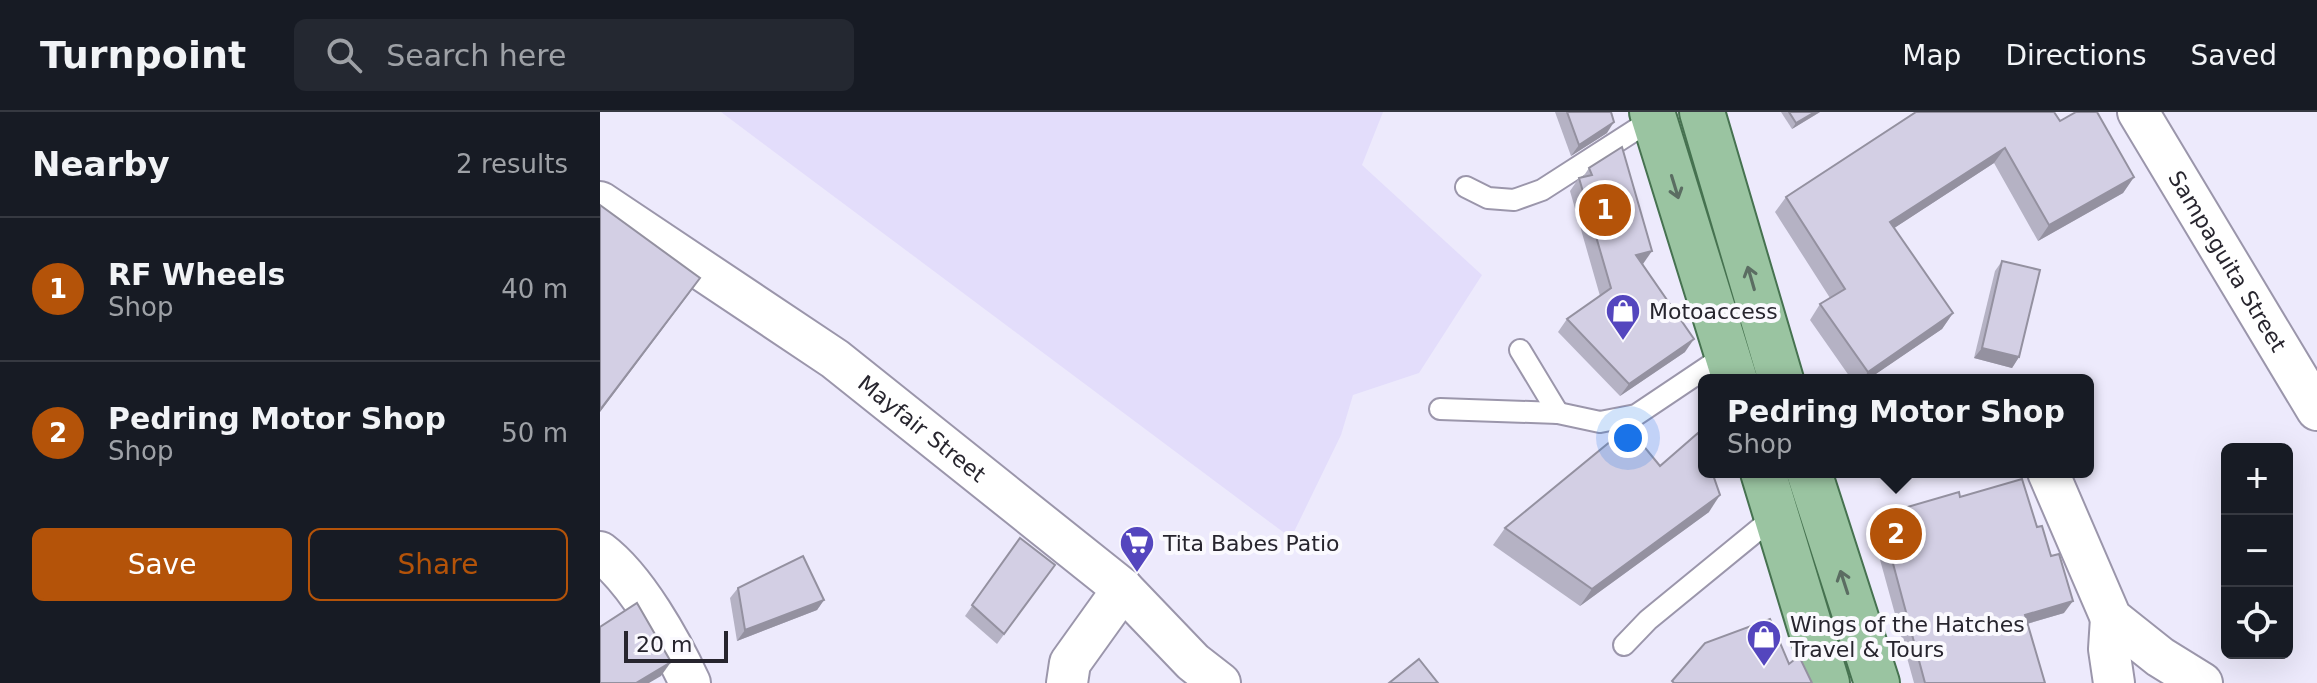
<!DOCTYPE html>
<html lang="en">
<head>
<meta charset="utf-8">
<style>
  body { margin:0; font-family:"DejaVu Sans",sans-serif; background:#242831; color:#f1f3f6 }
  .controls { position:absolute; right:24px; bottom:24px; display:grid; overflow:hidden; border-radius:12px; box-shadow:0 8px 32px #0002 }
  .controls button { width:72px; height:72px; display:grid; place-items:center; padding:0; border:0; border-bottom:2px solid #363941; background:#171b24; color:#f1f3f6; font:40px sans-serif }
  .scale { position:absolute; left:24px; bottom:20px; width:104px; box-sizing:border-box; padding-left:8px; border:4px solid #27252e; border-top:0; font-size:22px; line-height:28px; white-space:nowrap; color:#27252e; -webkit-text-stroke:6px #faf9fe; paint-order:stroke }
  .you { position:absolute; left:1028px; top:326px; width:28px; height:28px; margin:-20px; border:6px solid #fff; border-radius:50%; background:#1a73e8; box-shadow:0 0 0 12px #1a73e833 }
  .badge { display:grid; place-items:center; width:52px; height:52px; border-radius:50%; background:#b45309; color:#fff; font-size:26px; font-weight:700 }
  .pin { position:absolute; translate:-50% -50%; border:4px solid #fff; box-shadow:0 2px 8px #0006 }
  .popup { position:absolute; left:1098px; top:262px; width:396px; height:104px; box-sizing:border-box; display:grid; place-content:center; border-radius:12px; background:#171b24; filter:drop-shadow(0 2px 6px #0005); font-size:26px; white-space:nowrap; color:#9ea1a6 }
  .popup b { font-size:30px; color:#f1f3f6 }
  .popup::after { content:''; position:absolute; left:50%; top:100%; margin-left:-16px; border:16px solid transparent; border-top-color:#171b24 }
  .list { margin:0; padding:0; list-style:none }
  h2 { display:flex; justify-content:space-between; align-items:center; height:104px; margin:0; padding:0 32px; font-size:34px }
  h2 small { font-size:26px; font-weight:400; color:#9ea1a6 }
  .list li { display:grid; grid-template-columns:52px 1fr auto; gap:24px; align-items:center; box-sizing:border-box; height:144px; padding:0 32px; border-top:2px solid #363941 }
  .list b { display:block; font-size:30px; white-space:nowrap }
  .list p { margin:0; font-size:26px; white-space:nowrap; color:#9ea1a6 }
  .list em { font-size:26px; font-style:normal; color:#9ea1a6 }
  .actions { display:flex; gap:16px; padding:24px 32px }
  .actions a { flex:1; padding:18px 0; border:2px solid #b45309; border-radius:12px; text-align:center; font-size:28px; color:#b45309 }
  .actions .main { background:#b45309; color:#fff }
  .icon { flex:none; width:44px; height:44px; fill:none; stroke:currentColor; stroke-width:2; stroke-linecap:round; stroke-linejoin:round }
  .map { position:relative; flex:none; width:1717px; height:571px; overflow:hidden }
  header { display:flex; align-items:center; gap:48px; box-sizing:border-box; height:112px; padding:0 40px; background:#171b24; border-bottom:2px solid #363941 }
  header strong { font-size:38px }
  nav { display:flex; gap:44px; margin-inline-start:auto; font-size:28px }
  .search { width:560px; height:72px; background:#242831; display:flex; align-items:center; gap:20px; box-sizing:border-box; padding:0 28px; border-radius:12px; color:#9ea1a6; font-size:30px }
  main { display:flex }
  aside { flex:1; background:#171b24 }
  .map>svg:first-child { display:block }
  .built { fill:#e3ddfb }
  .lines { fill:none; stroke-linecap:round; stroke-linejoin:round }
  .service-casing { stroke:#9b96ab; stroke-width:24 }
  .minor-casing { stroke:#9b96ab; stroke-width:44 }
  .primary-casing { stroke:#467250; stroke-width:48 }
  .service { stroke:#fff; stroke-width:20 }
  .minor { stroke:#fff; stroke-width:40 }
  .primary { stroke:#9ac4a1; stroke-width:44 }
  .wall { fill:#b5b2c4 }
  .shaded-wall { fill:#9491a0 }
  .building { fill:#d3cfe4; stroke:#9491a0; stroke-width:2 }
  .oneway { stroke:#5b6d62 }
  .labels { text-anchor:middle; stroke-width:8; stroke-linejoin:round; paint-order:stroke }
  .street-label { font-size:22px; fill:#27252e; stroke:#faf9fe }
  .poi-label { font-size:22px; fill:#27252e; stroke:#faf9fe; text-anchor:start }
</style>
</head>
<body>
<header>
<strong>Turnpoint</strong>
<div class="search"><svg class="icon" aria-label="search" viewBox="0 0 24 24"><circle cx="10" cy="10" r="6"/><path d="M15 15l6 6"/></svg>Search here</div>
<nav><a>Map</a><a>Directions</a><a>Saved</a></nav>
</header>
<main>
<aside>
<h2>Nearby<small>2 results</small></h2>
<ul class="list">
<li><span class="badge">1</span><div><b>RF Wheels</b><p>Shop</p></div><em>40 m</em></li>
<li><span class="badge">2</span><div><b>Pedring Motor Shop</b><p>Shop</p></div><em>50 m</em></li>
</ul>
<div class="actions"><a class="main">Save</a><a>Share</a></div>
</aside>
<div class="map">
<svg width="1717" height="571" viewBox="0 0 1717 571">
  <rect width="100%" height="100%" fill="#edeafc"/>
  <path class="built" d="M121,0H783L762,53L882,163L819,261L753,283L741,323L691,426Z"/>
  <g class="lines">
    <defs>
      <g id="service">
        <path d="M866,75L888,86L914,88L942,78L1054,6"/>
        <path d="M920,238L958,301"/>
        <path d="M840,297L958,301L1000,310L1036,303L1127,242"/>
        <path d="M1024,533L1048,508L1175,404"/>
      </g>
      <g id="minor">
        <path id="s1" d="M1538,0L1717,298"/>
        <path id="s2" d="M0,90L235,247L523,477L593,550L620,571"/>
        <path d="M1448,360L1511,506L1560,545L1602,571"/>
        <path d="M0,440C36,467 71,530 90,571"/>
        <path d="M1511,506L1509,537L1514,571"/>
        <path d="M467,571L470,551L523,477"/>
      </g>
      <g id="primary">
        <path d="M1052,0L1135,268"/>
        <path d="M1102,0L1181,268"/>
        <path d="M1163,360L1227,571"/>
        <path d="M1209,360L1277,571"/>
      </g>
    </defs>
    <use href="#service" class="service-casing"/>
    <use href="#minor" class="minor-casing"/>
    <use href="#primary" class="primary-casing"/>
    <use href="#service" class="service"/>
    <use href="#minor" class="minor"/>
    <use href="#primary" class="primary"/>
  </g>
  <g class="wall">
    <path d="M955,0H1011L1007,21L971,44Z"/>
    <path d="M1181,0H1220L1192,17Z"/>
    <path d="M1460,9L1534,65L1523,81L1438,129L1394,51L1294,116L1353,201L1342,217L1267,268H1252L1210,208L1220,192L1230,186L1175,100L1186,85Z"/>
    <path d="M989,56L1043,152L1085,240L1020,284L958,220L967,207L1000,184L970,79L979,66L983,65Z"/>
    <path d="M1402,149L1419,245L1412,256L1374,246L1395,159Z"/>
    <path d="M1060,354L1109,400L980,494L893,433L905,416Z"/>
    <path d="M1360,385L1464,501L1427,512L1445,571H1314L1271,415L1280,403Z"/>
    <path d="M420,426L455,453L397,532L365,504Z"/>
    <path d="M138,476L224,488L217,498L137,529L130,486Z"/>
  </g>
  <g class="shaded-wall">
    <path d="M1215,0H1220L1192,17L1196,11Z"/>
    <path d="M1014,10L1007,21L971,44L979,33Z"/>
    <path d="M1405,36L1394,51L1279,126L1290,110Z"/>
    <path d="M1534,65L1523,81L1438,129L1449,113Z"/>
    <path d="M1052,139L1043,152L1027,156L1036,143Z"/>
    <path d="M100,166L88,183L0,300V298Z"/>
    <path d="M1353,201L1342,217L1267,268H1262L1268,260Z"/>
    <path d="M1094,227L1085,240L1020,284L1029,272Z"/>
    <path d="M1382,236L1419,245L1412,256L1374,246Z"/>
    <path d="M1120,383L1109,400L980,494L992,477Z"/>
    <path d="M224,488L217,498L137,529L145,518Z"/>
    <path d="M1473,489L1464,501L1416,515L1425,503Z"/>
    <path d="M71,550L61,564L49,571H36Z"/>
  </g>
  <g class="building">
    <path d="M967,0H1011L1014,10L979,33Z"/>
    <path d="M1189,0H1215L1196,11Z"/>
    <path d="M1316,0H1454L1460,9L1476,0H1497L1534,65L1449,113L1405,36L1290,110L1353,201L1268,260L1220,192L1245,177L1186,85Z"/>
    <path d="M1022,35L1052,139L1036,143L1094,227L1029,272L967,207L1011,176L979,66L992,63L989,56Z"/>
    <path d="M0,93L100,166L0,298Z"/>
    <path d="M1402,149L1440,158L1419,245L1382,236Z"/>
    <path d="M1028,315L1060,354L1098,321L1104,337V360H1112L1120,383L992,477L905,416Z"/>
    <path d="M1422,367L1437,415L1442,414L1451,444L1459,442L1473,489L1425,503L1445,571H1325L1280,403L1359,380L1360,385Z"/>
    <path d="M420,426L455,453L404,522L372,493Z"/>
    <path d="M203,444L224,488L145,518L138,476Z"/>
    <path d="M37,491L71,550L36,571H0V515Z"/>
    <path d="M1170,507L1189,552L1199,544L1212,571H1074L1072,569L1105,531Z"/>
    <path d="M819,547L838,571H789Z"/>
  </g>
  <defs><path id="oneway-shaft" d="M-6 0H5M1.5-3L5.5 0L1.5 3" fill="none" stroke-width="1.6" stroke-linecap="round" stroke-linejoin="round" transform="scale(2)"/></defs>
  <g class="oneway">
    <use href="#oneway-shaft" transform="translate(1075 75) rotate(73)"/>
    <use href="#oneway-shaft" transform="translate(1151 166) rotate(-106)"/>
    <use href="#oneway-shaft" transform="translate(1244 470) rotate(-108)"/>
  </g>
  <defs>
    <symbol id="shop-pin" viewBox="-11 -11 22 30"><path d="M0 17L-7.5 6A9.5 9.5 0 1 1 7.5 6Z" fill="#5446be" stroke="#faf9fe"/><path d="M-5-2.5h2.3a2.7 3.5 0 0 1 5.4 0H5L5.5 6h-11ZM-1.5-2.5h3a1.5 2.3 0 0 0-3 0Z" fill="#fff"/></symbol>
    <symbol id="supermarket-pin" viewBox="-11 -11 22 30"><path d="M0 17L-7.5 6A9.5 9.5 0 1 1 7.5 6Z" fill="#5446be" stroke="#faf9fe"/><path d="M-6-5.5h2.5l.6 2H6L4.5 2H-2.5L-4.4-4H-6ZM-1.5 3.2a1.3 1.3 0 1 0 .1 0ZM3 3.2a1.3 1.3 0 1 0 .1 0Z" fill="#fff"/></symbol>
  </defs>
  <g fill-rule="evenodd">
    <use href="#shop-pin" x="1003" y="179" width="40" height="54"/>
    <use href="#supermarket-pin" x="517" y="411" width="40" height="54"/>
    <use href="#shop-pin" x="1144" y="505" width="40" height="54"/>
  </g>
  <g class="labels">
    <g class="street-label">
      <text dy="8" stroke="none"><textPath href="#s1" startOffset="174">Sampaguita Street</textPath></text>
      <text dy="8" stroke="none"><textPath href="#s2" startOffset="394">Mayfair Street</textPath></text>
    </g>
    <g class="poi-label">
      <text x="1049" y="207">Motoaccess</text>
      <text x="563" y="439">Tita Babes Patio</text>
      <text x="1190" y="520">Wings of the Hatches<tspan x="1190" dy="25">Travel &amp; Tours</tspan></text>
    </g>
  </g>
</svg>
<div class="controls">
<button>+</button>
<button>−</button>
<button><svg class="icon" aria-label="locate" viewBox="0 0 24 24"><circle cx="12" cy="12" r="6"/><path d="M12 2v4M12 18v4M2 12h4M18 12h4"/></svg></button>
</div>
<div class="scale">20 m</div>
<div class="you"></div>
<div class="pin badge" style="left:1005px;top:98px">1</div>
<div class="pin badge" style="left:1296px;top:422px">2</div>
<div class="popup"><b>Pedring Motor Shop</b>Shop</div>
</div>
</main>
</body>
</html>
